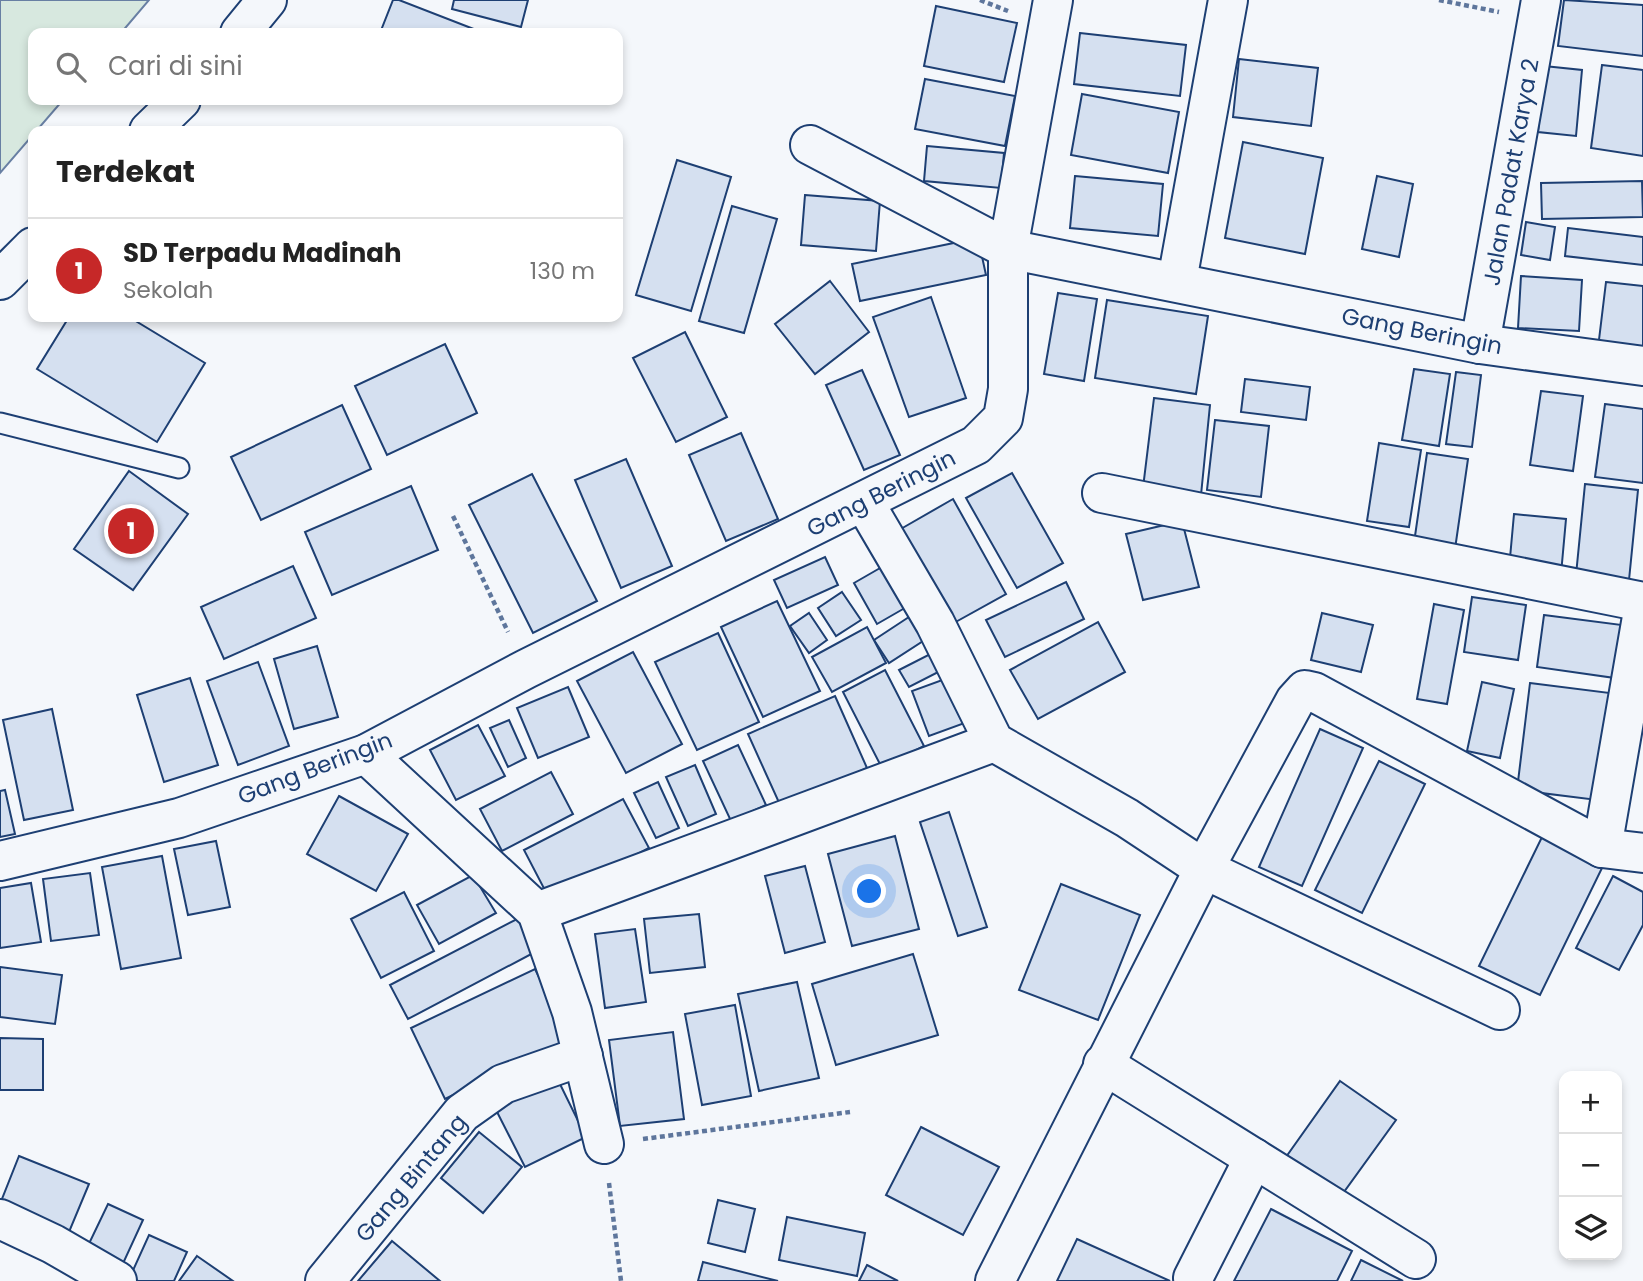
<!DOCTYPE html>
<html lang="id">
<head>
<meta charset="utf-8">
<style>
  body { margin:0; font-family:Poppins,sans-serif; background:#f6f6f6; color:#222 }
  .controls { position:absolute; right:21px; bottom:21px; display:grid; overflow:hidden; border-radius:14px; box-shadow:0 4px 10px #0003 }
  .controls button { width:63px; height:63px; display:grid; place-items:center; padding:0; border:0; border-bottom:2px solid #e0e0e0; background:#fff; color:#222; font:35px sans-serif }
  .you { position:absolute; left:870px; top:892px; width:24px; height:24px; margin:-18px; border:5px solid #fff; border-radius:50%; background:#1a73e8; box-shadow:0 0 0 10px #1a73e833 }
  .badge { display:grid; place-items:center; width:46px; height:46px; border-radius:50%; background:#c62828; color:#fff; font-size:23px; font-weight:700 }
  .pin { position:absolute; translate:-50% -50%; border:4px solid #fff; box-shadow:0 2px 7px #0006 }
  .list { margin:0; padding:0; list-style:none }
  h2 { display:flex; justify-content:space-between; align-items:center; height:91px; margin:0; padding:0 28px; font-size:30px }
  h2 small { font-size:23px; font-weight:400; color:#767676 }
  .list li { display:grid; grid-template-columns:46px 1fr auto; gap:21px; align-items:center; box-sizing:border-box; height:105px; padding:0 28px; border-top:2px solid #e0e0e0 }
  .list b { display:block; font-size:26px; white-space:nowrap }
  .list p { margin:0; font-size:23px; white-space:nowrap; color:#767676 }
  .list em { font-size:23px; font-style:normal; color:#767676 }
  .icon { flex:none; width:38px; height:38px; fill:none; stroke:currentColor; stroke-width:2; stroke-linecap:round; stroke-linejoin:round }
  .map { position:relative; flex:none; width:1643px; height:1281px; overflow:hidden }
  .search { position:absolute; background:#fff; box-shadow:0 4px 10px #0003; left:28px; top:28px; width:595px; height:77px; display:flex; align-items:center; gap:18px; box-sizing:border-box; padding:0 24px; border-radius:14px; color:#767676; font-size:26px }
  .panel { position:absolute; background:#fff; box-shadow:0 4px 10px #0003; left:28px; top:126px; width:595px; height:196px; border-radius:14px }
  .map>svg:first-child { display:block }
  .green { fill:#d7e8df; stroke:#687fa3; stroke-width:2 }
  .building { fill:#d5e0f0; stroke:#1d3f73; stroke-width:2 }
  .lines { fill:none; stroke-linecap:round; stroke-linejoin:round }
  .service-casing { stroke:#1d3f73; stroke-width:23 }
  .minor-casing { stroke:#1d3f73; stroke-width:42 }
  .secondary-casing { stroke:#1d3f73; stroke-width:42 }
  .path { stroke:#5e769c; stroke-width:4.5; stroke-dasharray:5 3.5; stroke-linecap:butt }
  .service { stroke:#f4f7fb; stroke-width:19 }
  .minor { stroke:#f4f7fb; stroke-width:38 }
  .secondary { stroke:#f4f7fb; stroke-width:38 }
  .labels { text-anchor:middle; stroke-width:5; stroke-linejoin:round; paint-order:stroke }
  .street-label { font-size:23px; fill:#1d3f73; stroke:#f4f7fb }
</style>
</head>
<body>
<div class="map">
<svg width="1643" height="1281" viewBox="0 0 1643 1281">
  <rect width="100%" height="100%" fill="#f4f7fb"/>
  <path class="green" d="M0,0H149L121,33H33V100H63L0,173Z"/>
  <g class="building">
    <path d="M393,0H399L484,33H380Z"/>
    <path d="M454,0H528L521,27L452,9Z"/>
    <path d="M1564,0L1643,5V56L1558,46Z"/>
    <path d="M936,6L1017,23L1004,82L924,66Z"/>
    <path d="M1080,33L1186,45L1180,96L1074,84Z"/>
    <path d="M1239,59L1318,68L1311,126L1233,117Z"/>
    <path d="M1602,65L1643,70V156L1591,148Z"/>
    <path d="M1544,66L1582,70L1576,136L1538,132Z"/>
    <path d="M925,79L1015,96L1005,146L915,129Z"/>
    <path d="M1082,94L1179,112L1168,173L1071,155Z"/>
    <path d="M1243,142L1323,158L1305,254L1225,238Z"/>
    <path d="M927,146L1004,153L1001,188L924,181Z"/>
    <path d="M677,160L731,177L691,311L636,295Z"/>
    <path d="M1075,176L1163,184L1158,236L1070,228Z"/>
    <path d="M1377,176L1413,184L1399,257L1362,249Z"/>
    <path d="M1642,181L1643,217L1542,219L1541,183Z"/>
    <path d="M805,195L880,201L876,251L801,245Z"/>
    <path d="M732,206L777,219L744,333L699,321Z"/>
    <path d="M1526,222L1555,227L1550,260L1521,255Z"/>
    <path d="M1568,228L1643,237V265L1565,256Z"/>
    <path d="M978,238L986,275L860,301L852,264Z"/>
    <path d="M1521,276L1582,280L1579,331L1518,328Z"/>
    <path d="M830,281L869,332L815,374L775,324Z"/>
    <path d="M1606,282L1643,286V353L1598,348Z"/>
    <path d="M1058,293L1097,299L1084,381L1044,374Z"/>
    <path d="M931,297L966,398L909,417L873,317Z"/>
    <path d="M1107,300L1208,316L1196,394L1095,378Z"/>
    <path d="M69,317H129L205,363L157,442L37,369Z"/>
    <path d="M685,332L727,417L676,442L633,358Z"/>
    <path d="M445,344L477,413L387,455L355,386Z"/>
    <path d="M1414,369L1450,374L1439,446L1402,440Z"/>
    <path d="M862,370L900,455L864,470L826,385Z"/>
    <path d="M1456,372L1481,375L1472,447L1446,444Z"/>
    <path d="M1245,379L1310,387L1306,420L1241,412Z"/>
    <path d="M1541,391L1583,396L1573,471L1530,465Z"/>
    <path d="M1154,398L1210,405L1201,495L1143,488Z"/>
    <path d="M1605,404L1643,409V483L1595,477Z"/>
    <path d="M342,405L371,469L261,520L231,457Z"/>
    <path d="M1215,420L1269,426L1261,497L1207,490Z"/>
    <path d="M741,433L778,519L726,541L689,455Z"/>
    <path d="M1379,443L1421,450L1409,527L1367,521Z"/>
    <path d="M1427,453L1468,459L1455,549L1414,543Z"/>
    <path d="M626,459L672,566L621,588L575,480Z"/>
    <path d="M129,471L188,514L133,590L74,549Z"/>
    <path d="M1012,473L1063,563L1017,588L966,498Z"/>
    <path d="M532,474L597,601L533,633L469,505Z"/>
    <path d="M1585,484L1638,490L1629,580L1576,575Z"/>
    <path d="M411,486L438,550L332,595L305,532Z"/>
    <path d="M953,499L1006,594L952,624L899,530Z"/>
    <path d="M1514,514L1566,519L1561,574L1509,569Z"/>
    <path d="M1182,521L1199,587L1143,600L1126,534Z"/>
    <path d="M825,557L838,585L787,608L774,580Z"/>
    <path d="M894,560L917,601L877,624L854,583Z"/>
    <path d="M293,566L316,618L224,659L201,607Z"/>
    <path d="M1066,582L1084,619L1005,657L986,620Z"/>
    <path d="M842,592L861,620L836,636L818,608Z"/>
    <path d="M1472,597L1526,605L1518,660L1464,652Z"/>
    <path d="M777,601L820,691L763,717L721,627Z"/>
    <path d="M1434,604L1464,610L1447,704L1417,699Z"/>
    <path d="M921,609L937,632L889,663L874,640Z"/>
    <path d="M809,613L827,640L809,653L790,626Z"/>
    <path d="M1322,613L1373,625L1361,672L1311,660Z"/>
    <path d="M1544,615L1622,625L1615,678L1537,667Z"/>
    <path d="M1098,622L1125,672L1038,719L1010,670Z"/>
    <path d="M867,627L886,663L832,692L812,657Z"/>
    <path d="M718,633L759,722L697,750L655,662Z"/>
    <path d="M317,646L338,717L294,729L274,659Z"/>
    <path d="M942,648L952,665L909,687L899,670Z"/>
    <path d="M633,652L682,744L626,773L577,681Z"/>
    <path d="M258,662L289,746L238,765L207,681Z"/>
    <path d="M885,670L924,746L882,768L843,692Z"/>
    <path d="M956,675L973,720L929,736L912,691Z"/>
    <path d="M190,678L218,765L164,782L137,695Z"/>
    <path d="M1482,682L1514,689L1500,758L1467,751Z"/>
    <path d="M1530,683L1610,693L1597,800L1517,790Z"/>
    <path d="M568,687L589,737L538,758L517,708Z"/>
    <path d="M835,696L867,768L781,807L748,734Z"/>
    <path d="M52,709L73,810L24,820L3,720Z"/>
    <path d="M509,720L526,758L508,767L490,728Z"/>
    <path d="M478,725L505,776L456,800L430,750Z"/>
    <path d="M1320,729L1363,748L1302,886L1259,867Z"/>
    <path d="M738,745L766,805L731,821L703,761Z"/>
    <path d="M1379,761L1425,784L1362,913L1315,890Z"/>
    <path d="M695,765L716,814L688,826L666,777Z"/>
    <path d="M551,772L573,814L502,851L480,809Z"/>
    <path d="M658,782L679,828L656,838L634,793Z"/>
    <path d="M5,790L15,834L0,837V791Z"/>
    <path d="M339,796L408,834L376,891L307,854Z"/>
    <path d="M623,799L649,848L550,900L524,850Z"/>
    <path d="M949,812L987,927L958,936L920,822Z"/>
    <path d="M895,836L919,929L852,946L828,854Z"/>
    <path d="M1542,837L1603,866L1540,995L1479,966Z"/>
    <path d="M216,841L230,907L188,915L174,849Z"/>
    <path d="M162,856L181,958L121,969L102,867Z"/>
    <path d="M805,866L825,942L785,953L765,876Z"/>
    <path d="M90,873L99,935L51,941L43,879Z"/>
    <path d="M473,875L496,913L439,944L417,905Z"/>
    <path d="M1613,876L1643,892V925L1619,970L1576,948Z"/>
    <path d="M31,883L41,942L0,948V888Z"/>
    <path d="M1061,884L1140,915L1098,1020L1019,990Z"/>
    <path d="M404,892L434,951L381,978L351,919Z"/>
    <path d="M699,914L705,967L650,973L644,919Z"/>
    <path d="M519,918L537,951L408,1019L390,985Z"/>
    <path d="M635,929L646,1002L605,1008L595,934Z"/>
    <path d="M913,954L938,1035L836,1065L812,984Z"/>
    <path d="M0,967L62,975L55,1024L0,1017Z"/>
    <path d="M535,969L569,1039L445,1099L411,1028Z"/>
    <path d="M797,982L819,1078L759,1091L738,994Z"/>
    <path d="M735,1005L751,1096L702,1105L685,1014Z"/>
    <path d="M673,1032L684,1119L620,1126L609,1040Z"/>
    <path d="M0,1038L43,1039V1090H0Z"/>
    <path d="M557,1078L586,1137L525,1167L495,1108Z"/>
    <path d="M1340,1081L1396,1120L1341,1196L1286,1157Z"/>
    <path d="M921,1127L999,1167L963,1235L886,1195Z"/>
    <path d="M479,1132L522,1167L483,1213L441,1178Z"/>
    <path d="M19,1156L89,1184L69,1232L0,1204Z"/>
    <path d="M718,1200L755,1209L745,1252L708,1243Z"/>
    <path d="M108,1204L143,1220L120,1270L84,1254Z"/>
    <path d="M1271,1209L1352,1251L1337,1281H1234Z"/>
    <path d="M787,1217L865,1233L857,1276L779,1260Z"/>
    <path d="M149,1235L187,1252L174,1281H138L130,1277Z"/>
    <path d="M1077,1239L1170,1281H1057Z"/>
    <path d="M392,1241L440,1281H358Z"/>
    <path d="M197,1256L233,1281H179Z"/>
    <path d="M1361,1260L1403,1281H1351Z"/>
    <path d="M703,1262L778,1281H698Z"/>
    <path d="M867,1265L898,1281H859Z"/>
  </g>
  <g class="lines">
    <defs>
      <path id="service" d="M0,423L179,468"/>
      <g id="minor">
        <path d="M810,145L1008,249L1053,0"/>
        <path d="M1177,281L1228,0"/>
        <path d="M1480,344L1541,0"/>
        <path d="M1102,493L1643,602"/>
        <path d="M864,502L935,623L994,742L1127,818L1204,869L1500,1010"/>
        <path d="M366,754L537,912L572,1012L604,1144"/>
        <path d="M1602,848L1643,611"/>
        <path d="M0,861L179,818L366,754L526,669L976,445L1003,418L1008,389V249L1480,344L1643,366"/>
        <path d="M537,912L994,742"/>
        <path d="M1103,1064L1416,1259"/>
        <path d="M0,1219L53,1244L117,1281"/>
        <path d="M1193,1278L1254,1158"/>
        <path d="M325,1281L462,1113L503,1084L583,1056"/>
        <path d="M995,1281L1204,869L1295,701L1305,690L1314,692L1602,848L1643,853"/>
      </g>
      <g id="secondary">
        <path d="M240,33L267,0"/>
        <path d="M149,131L181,100"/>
        <path d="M0,280L33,247"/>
      </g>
    </defs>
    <use href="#service" class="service-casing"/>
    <use href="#minor" class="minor-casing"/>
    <use href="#secondary" class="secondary-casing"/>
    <g class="path">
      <path d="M980,0L1008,11"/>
      <path d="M1439,0L1499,12"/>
      <path d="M453,516L508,632"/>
      <path d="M643,1139L850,1112"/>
      <path d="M609,1183L621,1281"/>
    </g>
    <use href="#service" class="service"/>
    <use href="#minor" class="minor"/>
    <use href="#secondary" class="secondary"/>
  </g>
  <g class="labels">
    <g class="street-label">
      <text transform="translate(1511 172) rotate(-80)" y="8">Jalan Padat Karya 2</text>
      <text transform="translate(1422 331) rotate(11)" y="8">Gang Beringin</text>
      <text transform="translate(881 493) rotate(-27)" y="8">Gang Beringin</text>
      <text transform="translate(315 768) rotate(-21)" y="8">Gang Beringin</text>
      <text transform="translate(411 1178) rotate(-50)" y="8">Gang Bintang</text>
    </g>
  </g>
</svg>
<div class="controls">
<button>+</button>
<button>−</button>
<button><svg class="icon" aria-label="layers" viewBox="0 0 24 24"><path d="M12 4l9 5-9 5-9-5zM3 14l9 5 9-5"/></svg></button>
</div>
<div class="you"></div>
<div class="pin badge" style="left:131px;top:531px">1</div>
<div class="search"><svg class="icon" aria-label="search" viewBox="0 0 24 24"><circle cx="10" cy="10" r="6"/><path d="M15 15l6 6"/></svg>Cari di sini</div>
<section class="panel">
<h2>Terdekat<small></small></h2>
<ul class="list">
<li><span class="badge">1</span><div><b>SD Terpadu Madinah</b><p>Sekolah</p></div><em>130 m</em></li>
</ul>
</section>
</div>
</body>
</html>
